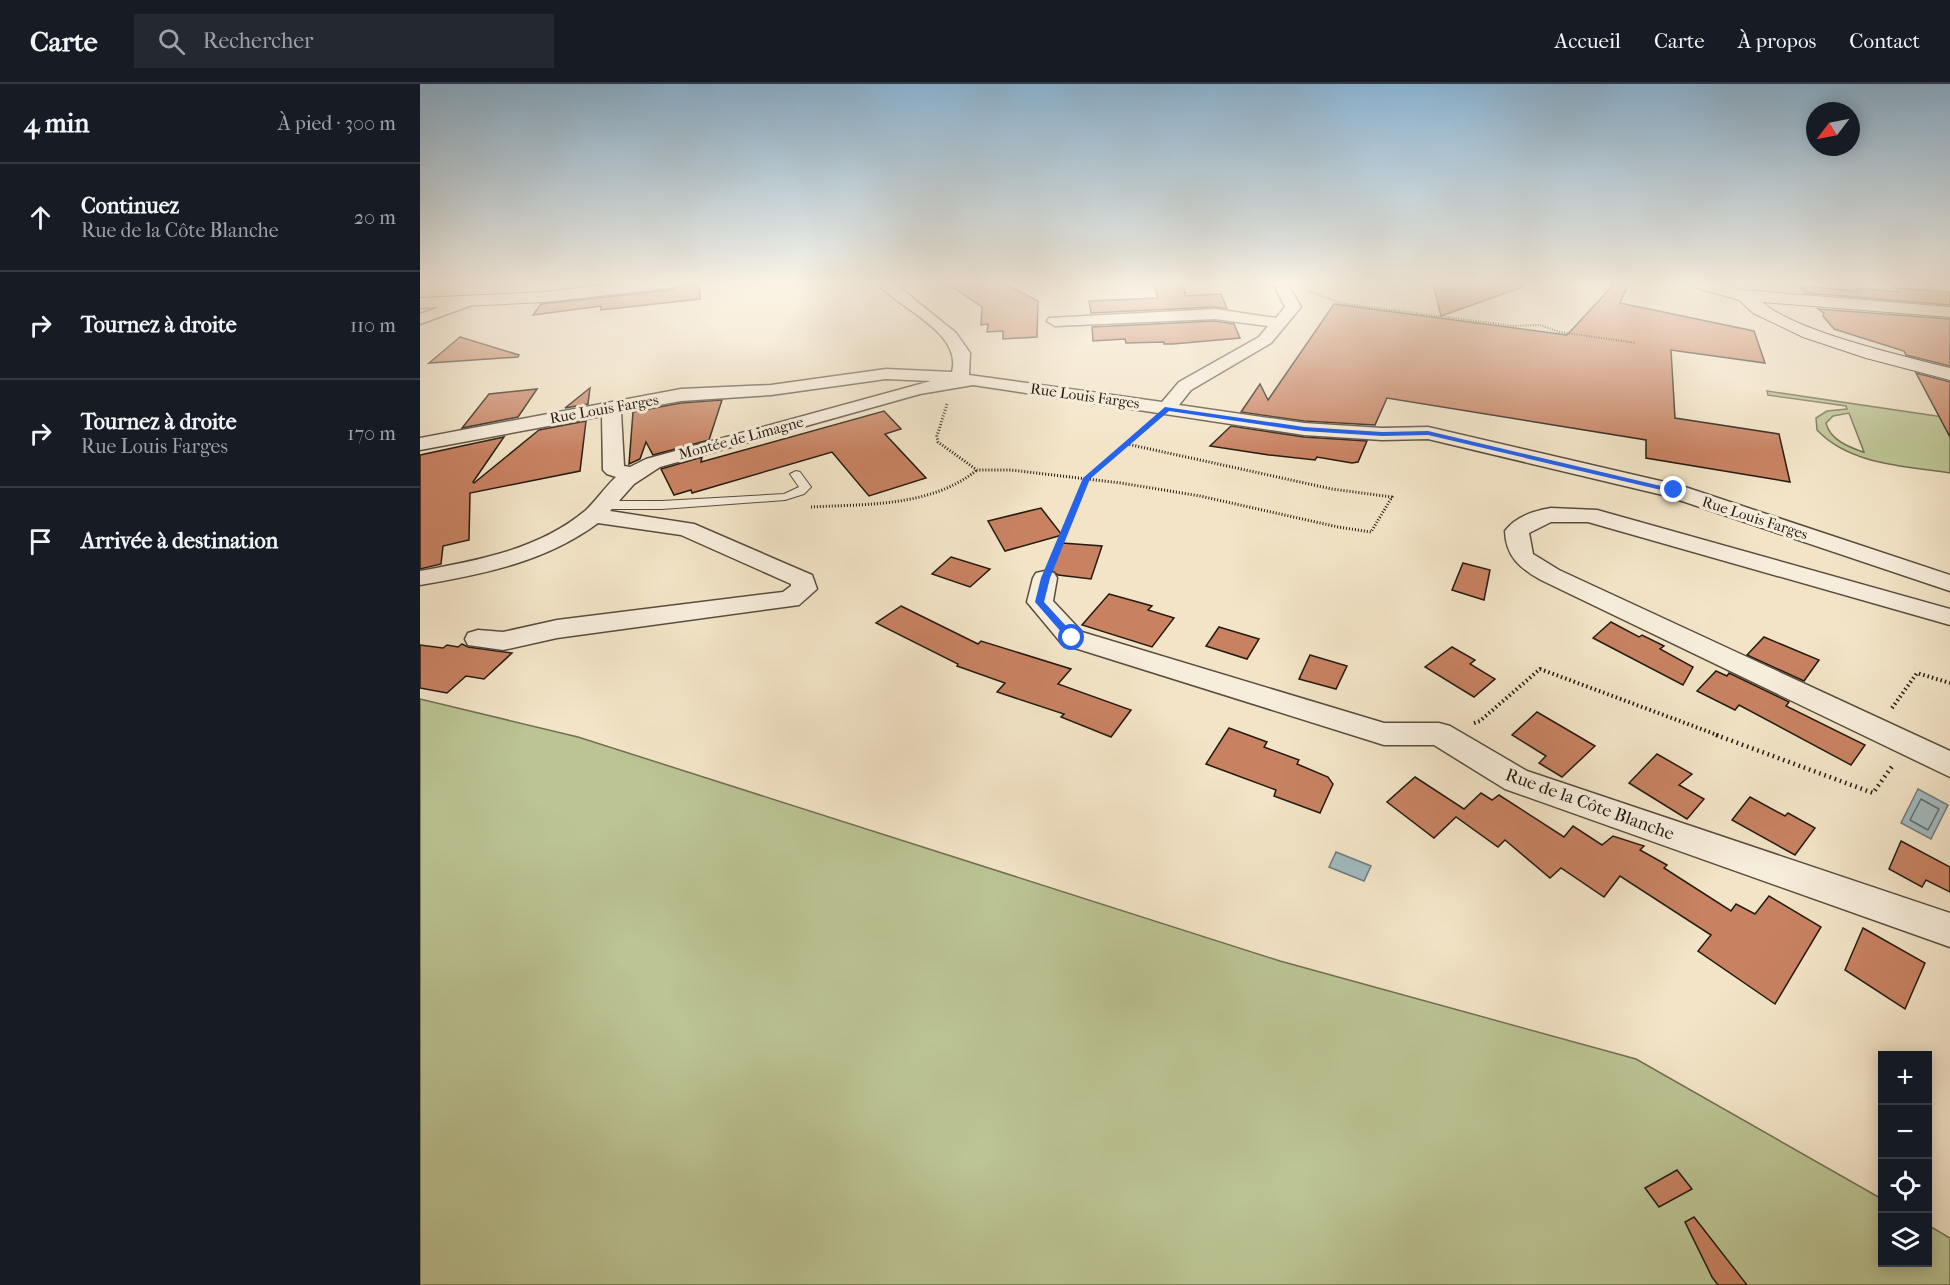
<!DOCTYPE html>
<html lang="fr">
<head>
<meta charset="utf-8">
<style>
  body { margin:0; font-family:"IM FELL French Canon",serif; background:#242831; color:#f1f3f6 }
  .controls { position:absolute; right:18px; bottom:18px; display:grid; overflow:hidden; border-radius:0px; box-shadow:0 3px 15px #0003 }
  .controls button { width:54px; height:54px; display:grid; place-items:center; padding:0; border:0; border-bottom:2px solid #363941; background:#171b24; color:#f1f3f6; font:30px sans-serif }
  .compass { position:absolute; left:1386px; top:18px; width:54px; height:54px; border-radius:50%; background:#171b24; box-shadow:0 3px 15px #0003; rotate:238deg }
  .stop { position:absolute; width:18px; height:18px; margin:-14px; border:4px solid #2563eb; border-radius:50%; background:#fff }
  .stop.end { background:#2563eb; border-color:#fff; box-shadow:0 2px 6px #0008 }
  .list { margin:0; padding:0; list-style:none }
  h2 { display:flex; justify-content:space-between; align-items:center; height:78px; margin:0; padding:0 24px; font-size:26px }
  h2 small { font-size:20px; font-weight:400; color:#9ea1a6 }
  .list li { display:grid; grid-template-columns:39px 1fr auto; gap:18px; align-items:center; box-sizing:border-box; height:108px; padding:0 24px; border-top:2px solid #363941 }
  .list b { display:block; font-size:22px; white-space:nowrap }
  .list p { margin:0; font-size:20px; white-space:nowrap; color:#9ea1a6 }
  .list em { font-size:20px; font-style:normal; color:#9ea1a6 }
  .icon { flex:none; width:33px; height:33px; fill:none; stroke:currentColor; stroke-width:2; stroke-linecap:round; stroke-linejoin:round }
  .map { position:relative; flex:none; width:1530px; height:1201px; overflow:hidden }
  header { display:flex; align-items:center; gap:36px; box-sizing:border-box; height:84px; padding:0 30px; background:#171b24; border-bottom:2px solid #363941 }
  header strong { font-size:28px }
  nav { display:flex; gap:33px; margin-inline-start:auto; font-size:21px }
  .search { width:420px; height:54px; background:#242831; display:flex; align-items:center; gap:15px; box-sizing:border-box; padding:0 21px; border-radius:0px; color:#9ea1a6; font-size:22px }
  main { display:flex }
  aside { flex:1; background:#171b24 }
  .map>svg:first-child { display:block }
  .green { fill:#bcc494; stroke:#707052; stroke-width:1.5; fill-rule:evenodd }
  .water { fill:#a1bbc1; stroke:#6f7b7b; stroke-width:1.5 }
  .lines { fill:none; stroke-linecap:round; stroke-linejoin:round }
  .shore { stroke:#626b69; stroke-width:1.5 }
  .building { fill:#c88262; stroke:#241b11; stroke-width:1.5 }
  .service-casing { stroke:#584d3e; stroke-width:2 }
  .minor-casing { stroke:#584d3e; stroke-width:3 }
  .secondary-casing { stroke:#241b11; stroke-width:2 }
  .path-far3 { stroke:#241b11; stroke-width:2; stroke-dasharray:1 1.5; stroke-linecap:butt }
  .path-far2 { stroke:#241b11; stroke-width:3; stroke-dasharray:1 2; stroke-linecap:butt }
  .path-far1 { stroke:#241b11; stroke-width:4; stroke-dasharray:1.5 3; stroke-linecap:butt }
  .path { stroke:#241b11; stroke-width:4.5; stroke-dasharray:1.5 4; stroke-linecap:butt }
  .service { fill:#f7eddb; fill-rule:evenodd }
  .minor { fill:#f7eddb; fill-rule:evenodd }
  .secondary { fill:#f7eddb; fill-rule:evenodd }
  .route { fill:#2563eb }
  .labels { text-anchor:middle; stroke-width:6; stroke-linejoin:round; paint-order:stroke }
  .far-street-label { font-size:15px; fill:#241b11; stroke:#f7eddb }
  .street-label { font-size:18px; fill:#241b11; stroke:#f7eddb }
</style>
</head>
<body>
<header>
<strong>Carte</strong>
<div class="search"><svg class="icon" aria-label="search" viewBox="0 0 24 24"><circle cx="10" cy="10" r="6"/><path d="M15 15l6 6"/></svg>Rechercher</div>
<nav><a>Accueil</a><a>Carte</a><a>À propos</a><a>Contact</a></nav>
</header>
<main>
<aside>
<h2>4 min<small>À pied · 300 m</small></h2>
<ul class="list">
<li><svg class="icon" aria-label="ahead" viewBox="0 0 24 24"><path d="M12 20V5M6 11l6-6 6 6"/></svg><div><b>Continuez</b><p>Rue de la Côte Blanche</p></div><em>20 m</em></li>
<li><svg class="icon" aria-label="right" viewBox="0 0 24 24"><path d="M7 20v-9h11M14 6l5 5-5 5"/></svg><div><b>Tournez à droite</b></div><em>110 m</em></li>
<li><svg class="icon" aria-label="right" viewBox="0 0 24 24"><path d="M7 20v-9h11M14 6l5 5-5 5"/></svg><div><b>Tournez à droite</b><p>Rue Louis Farges</p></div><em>170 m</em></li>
<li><svg class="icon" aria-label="arrive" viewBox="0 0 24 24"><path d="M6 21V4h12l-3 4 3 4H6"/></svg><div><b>Arrivée à destination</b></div></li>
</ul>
</aside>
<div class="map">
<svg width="1530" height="1201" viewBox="0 0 1530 1201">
  <rect width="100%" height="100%" fill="#f3e4c7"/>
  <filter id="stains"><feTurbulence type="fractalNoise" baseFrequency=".00333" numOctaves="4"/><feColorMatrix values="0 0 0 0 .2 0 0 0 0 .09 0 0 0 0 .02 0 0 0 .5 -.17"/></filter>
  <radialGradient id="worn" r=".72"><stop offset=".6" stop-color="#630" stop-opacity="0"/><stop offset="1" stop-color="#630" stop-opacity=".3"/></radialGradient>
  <g class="green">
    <path d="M1347,307L1530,334V389C1485,382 1430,381 1397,346L1396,334L1407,327L1427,325L1426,322L1348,311ZM1429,329L1444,368H1443C1429,363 1410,356 1406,339L1413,332Z"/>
    <path d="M0,615L158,653L860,877L1216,975L1462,1115V1178H1508V1141L1530,1154V1201H0Z"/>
  </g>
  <g class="water">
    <path d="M1498,705L1528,721L1511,755L1481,739Z"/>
    <path d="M916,768L951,782L944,797L909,783Z"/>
  </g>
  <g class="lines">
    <path class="shore" d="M1501,715L1519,725L1508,746L1490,736Z"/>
  </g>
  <g class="building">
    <path d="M262,199H279L280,215L181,226V222L113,231L121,220L252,206Z"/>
    <path d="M526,199H583L618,217L617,253L583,255V247L567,248L568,240L561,241L562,223Z"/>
    <path d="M733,199H762L766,212L801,210L807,225L795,223L671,229L669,217L738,214Z"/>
    <path d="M1013,199H1102L1103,203L1021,232Z"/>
    <path d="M1195,199H1209L1200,219L1334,247L1345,279L1251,266L1255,334L1359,350L1370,398L1226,374V356L967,314L955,341L884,337L821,328L840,300L848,316L914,220L1147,251Z"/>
    <path d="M1380,202L1438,207L1435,204L1479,208L1475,204L1530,208V221L1385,209Z"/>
    <path d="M1398,225L1530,235V282L1486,271L1484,267L1414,245L1403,232L1404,229Z"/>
    <path d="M795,237L814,240L820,254L753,260H744V258L706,259L705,255L673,257L672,243Z"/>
    <path d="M40,253L99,271L98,273L9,279Z"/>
    <path d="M1496,289L1530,298V353Z"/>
    <path d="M170,304L168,320L145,324Z"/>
    <path d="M117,305L98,333L42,344L69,310Z"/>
    <path d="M302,316L289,356L233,371L226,358L220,375L209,380L213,328L261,319Z"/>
    <path d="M464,327L481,345L465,350L506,394L449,412L412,368L272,409L271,406L254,411L241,385L282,373L281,378Z"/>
    <path d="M166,337L160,387L50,409L49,456L23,462L21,480L0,485V371L84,353L53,398L54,399L119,346Z"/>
    <path d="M811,342L884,353L947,357L938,378L932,379L897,373L895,376L849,371L790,362Z"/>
    <path d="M621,424L642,451L585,467L568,437Z"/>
    <path d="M642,459L682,462L671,495L638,491L631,486Z"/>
    <path d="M531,473L570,485L550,503L512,490Z"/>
    <path d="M1043,479L1070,486L1064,516L1032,506Z"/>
    <path d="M689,510L732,522L728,526L754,534L732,563L662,541Z"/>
    <path d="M481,522L558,560L561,557L651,585L638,600L711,626L691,653L641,633L644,630L577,608L585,599L537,582L538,580L456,539Z"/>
    <path d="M1191,538L1219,553L1222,551L1244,562L1240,565L1273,583L1263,601L1173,554Z"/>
    <path d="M799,543L839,555L827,575L786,562Z"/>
    <path d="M1344,553L1399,576L1384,597L1327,571Z"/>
    <path d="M42,560L48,563L92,569L64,595L46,592L27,609L0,604V561L23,564L27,561L38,563Z"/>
    <path d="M1032,563L1055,576L1050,580L1075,595L1054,613L1005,583Z"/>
    <path d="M890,571L927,582L916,605L879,595Z"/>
    <path d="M1296,587L1307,592L1309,589L1369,618L1366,622L1445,661L1431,681L1319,621L1315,626L1277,607Z"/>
    <path d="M1117,628L1175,662L1142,693L1119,679L1126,672L1092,651Z"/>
    <path d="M809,644L847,658L844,663L879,676L877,680L908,693L913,700L900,729L854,712L856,706L786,680Z"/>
    <path d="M1237,670L1272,690L1259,701L1284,715L1267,735L1209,699Z"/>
    <path d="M995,693L1044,725L1061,709L1072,716L1079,711L1144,753L1153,742L1182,761L1193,752L1224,762L1220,766L1247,781L1244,784L1311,827L1316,820L1335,830L1349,812L1401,843L1355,920L1278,867L1291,851L1200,792L1184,813L1141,784L1130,794L1085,756L1078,763L1036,733L1014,754L967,718Z"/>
    <path d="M1330,713L1365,732L1368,729L1395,744L1375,771L1312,736Z"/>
    <path d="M1481,757L1530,783V808L1506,796L1502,803L1469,785Z"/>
    <path d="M1443,844L1505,879L1485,925L1425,886Z"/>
    <path d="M1257,1086L1272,1105L1239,1123L1225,1104Z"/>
    <path d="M1274,1133L1327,1201H1298L1292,1193L1265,1138Z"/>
  </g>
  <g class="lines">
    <defs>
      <path id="service" d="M376,387L380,388L391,403L384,410L365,416L242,425H183L177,421L183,417H242L364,410L379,403L370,390Z"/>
      <g id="minor">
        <path d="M457,199H474L536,249L550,269L549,291L742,318L759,298L839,253L848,242L795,235L635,242L627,237L629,234L795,225L856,234L865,223L853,199H867L881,223L851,259L771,306L759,321L884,339L962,344L1008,343L1262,402L1530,491V507L1247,412L1008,355L962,356L884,351L553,301L500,310L240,383L214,400L190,427L274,440L392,491L397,505L379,521L137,554L83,566L48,561L45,555L48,549L58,546L83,548L137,536L363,508L371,502V500L261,451L178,439C125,478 64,490 0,501V487C58,476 118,466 165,427C176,417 185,403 196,393L187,390L183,386L182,332L0,366V354L261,305L351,301L466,285L532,288C543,248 479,225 457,199ZM466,295L511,297L226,375L210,383L204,382L201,328L261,317L351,311Z"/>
        <path d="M47,213L52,215L55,218L52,221L0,240V230Z"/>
        <path d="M1131,424L1177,426L1530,525V541L1168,438H1131L1109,449L1113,470L1139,486L1530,667V693L1121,496C1100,484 1086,473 1085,447C1096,432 1114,427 1131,424Z"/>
        <path d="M625,487L634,489L637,494L633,517L662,548L964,639H1019L1030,642L1107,687L1530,829V863L1085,705L1014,661H964L642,560L607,518L613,494L616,489Z"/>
      </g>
      <g id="secondary">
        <path d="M202,199H260L252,204L125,218L0,224V214L125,208Z"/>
        <path d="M1271,199H1299L1322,206L1530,223V233L1342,218C1376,248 1483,272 1530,284V296L1446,274L1383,253L1333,229L1319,216L1273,203Z"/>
      </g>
    </defs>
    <use href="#service" class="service-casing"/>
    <use href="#minor" class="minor-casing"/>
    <use href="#secondary" class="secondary-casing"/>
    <path class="path-far3" d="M889,207L920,219L1094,242L1120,241L1140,248L1216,259"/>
    <g class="path-far2">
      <path d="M527,320L517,352L518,358L557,386H591L701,399L780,412L918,443L951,448L972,413L912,405L707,360"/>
      <path d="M391,423C447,420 511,423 557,386"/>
      <path d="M638,463L667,394L729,342"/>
    </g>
    <g class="path-far1">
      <path d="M633,475L639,462"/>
      <path d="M1472,624L1497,589L1530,599"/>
      <path d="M1054,639L1060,637L1120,585L1300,652"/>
    </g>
    <path class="path" d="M1296,651L1453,709L1473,681"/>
    <use href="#service" class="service"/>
    <use href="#minor" class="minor"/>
    <use href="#secondary" class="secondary"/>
  </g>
  <linearGradient id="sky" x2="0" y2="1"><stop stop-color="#8bb7d8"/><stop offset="0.54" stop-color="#faf3e6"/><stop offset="1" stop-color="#faf3e6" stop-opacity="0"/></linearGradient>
  <rect width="1530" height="368" fill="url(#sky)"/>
  <path class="route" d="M745,323L884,343L962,348L1008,347L1258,406L1254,409L1008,351L962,352L884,347L749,327L670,395L630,494L624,518L657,554L649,557L615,518L621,494L663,394Z"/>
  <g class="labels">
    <g class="far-street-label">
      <text transform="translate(665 312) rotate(8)" y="5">Rue Louis Farges</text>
      <text transform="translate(184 325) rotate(-10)" y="5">Rue Louis Farges</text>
      <text transform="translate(321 354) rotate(-15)" y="5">Montée de Limagne</text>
      <text transform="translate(1335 434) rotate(18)" y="5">Rue Louis Farges</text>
    </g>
    <g class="street-label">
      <text transform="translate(1170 720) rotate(20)" y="6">Rue de la Côte Blanche</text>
    </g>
  </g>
  <rect width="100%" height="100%" filter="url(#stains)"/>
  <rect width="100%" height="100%" fill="url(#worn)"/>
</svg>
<div class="controls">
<button>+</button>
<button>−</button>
<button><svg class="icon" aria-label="locate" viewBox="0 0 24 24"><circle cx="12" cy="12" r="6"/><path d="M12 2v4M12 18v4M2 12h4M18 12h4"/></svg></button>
<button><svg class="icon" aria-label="layers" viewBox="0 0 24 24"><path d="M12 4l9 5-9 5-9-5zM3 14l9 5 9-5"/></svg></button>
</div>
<svg class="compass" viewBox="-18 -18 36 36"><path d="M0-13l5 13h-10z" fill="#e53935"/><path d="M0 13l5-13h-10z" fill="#9ea1a6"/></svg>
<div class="stop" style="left:652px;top:554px"></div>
<div class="stop end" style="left:1254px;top:406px"></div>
</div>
</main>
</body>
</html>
